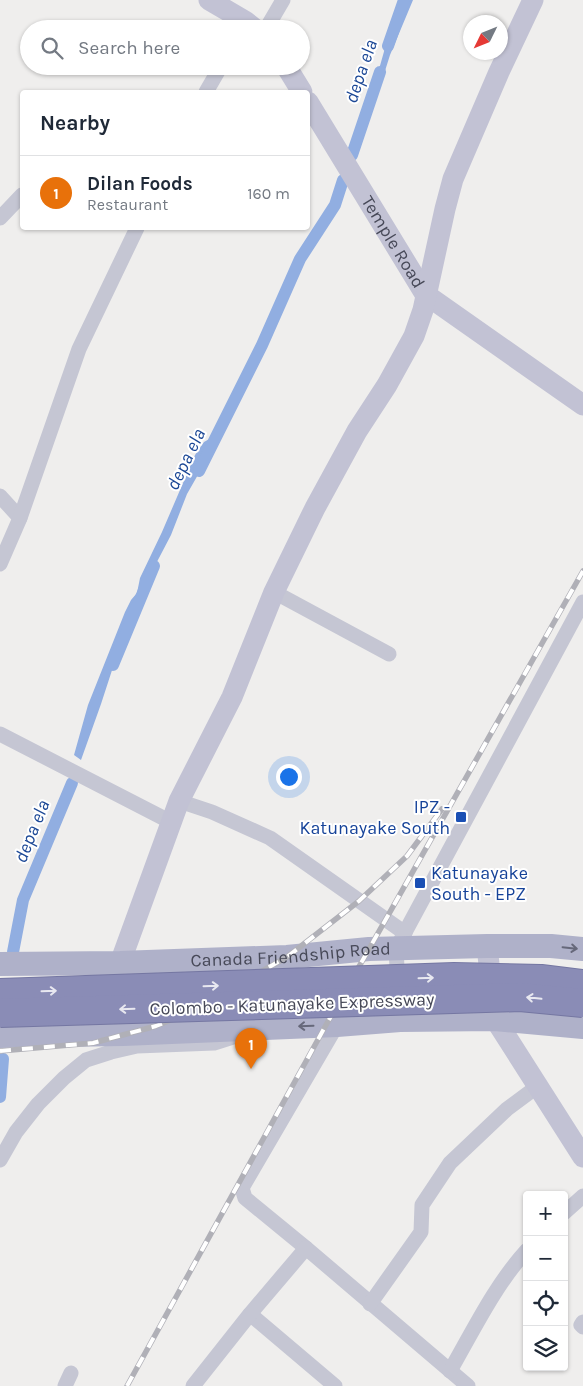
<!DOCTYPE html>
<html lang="en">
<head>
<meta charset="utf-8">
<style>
  body { margin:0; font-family:Karla,sans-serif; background:#f2f2f3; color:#1f2937 }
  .controls { position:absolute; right:15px; bottom:15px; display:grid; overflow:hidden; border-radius:5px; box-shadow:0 1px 4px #0004 }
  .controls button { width:45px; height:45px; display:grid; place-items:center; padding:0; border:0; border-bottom:1px solid #e0e1e3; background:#fff; color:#1f2937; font:25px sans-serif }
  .compass { position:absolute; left:463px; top:15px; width:45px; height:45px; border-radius:50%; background:#fff; box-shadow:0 1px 4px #0004; rotate:227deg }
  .you { position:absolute; left:288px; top:776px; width:18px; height:18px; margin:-12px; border:4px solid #fff; border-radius:50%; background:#1a73e8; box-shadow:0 0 0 8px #1a73e833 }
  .badge { display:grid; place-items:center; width:32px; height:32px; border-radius:50%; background:#2d2dc9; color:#fff; font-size:16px; font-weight:700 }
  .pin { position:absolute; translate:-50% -41px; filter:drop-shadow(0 1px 2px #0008) }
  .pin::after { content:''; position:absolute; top:26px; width:18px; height:15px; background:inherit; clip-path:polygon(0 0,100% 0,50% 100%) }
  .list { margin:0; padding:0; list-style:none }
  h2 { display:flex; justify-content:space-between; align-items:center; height:65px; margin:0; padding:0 20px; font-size:21px }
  h2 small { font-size:16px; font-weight:400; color:#747a83 }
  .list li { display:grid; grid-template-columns:32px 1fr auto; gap:15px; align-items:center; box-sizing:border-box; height:75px; padding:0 20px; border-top:1px solid #e0e1e3 }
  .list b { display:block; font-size:19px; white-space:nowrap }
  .list p { margin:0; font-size:16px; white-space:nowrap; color:#747a83 }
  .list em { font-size:16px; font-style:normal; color:#747a83 }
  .icon { flex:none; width:28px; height:28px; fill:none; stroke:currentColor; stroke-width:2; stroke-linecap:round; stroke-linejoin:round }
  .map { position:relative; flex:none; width:583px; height:1386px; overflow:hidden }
  .search { position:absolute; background:#fff; box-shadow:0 1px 4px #0004; left:20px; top:20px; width:290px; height:55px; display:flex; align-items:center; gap:12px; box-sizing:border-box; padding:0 18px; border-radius:28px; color:#747a83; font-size:19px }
  .panel { position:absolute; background:#fff; box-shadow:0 1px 4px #0004; left:20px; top:90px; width:290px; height:140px; border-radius:5px }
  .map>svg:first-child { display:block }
  .water { fill:#91aee1 }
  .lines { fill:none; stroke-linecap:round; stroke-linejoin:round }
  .canal { stroke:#91aee1; stroke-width:12 }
  .street { stroke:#c5c6d3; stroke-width:15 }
  .secondary { stroke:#c2c2d4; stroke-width:21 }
  .primary { stroke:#afb1c9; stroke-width:24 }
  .rail-casing { stroke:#b0b0b7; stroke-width:5.5 }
  .rail { stroke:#fff; stroke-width:4; stroke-dasharray:11; stroke-linecap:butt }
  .highway-bridge-casing { stroke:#7577a2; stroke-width:30; stroke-linecap:butt }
  .highway-bridge { stroke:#8a8cb6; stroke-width:28 }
  .oneway { stroke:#66687a }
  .oneway2 { stroke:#e8e8f0 }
  .transit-dot { fill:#1a4fb4; stroke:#fff; stroke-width:2 }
  .labels { text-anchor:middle; stroke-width:4; stroke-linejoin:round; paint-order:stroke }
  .street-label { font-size:18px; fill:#474958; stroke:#fff }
  .transit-label { font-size:18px; fill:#164399; stroke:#fff; text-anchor:end }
  .water-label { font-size:19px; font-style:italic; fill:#1c4896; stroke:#fff }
</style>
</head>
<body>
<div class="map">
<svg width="583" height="1386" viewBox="0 0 583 1386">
  <rect width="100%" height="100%" fill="#efeeed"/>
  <g class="water">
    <path d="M406,0H413L390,55L379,90L374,87L385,48Z"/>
    <path d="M211,438L209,449L199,473L187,494L171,535L148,579L143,596L129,618L101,704L81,760L74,755L88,705L125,612L131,600L137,593L140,578L162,532L195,455L204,442Z"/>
  </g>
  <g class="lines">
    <g class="canal">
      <path d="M388,46L404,0"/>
      <path d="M352,155L380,72"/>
      <path d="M199,471L262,345L300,259L335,205L343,180"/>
      <path d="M113,665L154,566"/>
      <path d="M13,952L23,900L72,783"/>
      <path d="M0,1097L3,1059"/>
    </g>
    <g class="street">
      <path d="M266,29L283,0"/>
      <path d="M206,92L221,66"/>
      <path d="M0,218L22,195"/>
      <path d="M0,496L20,518"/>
      <path d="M0,564L20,518L79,349L137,228"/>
      <path d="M274,592L389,654"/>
      <path d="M0,734L171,822"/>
      <path d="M179,801L212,812L270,838L405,933"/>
      <path d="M398,986L396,949L583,602"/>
      <path d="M337,1025L242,1188L245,1198L306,1248L468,1386"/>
      <path d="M0,1160L16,1132L38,1104L64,1078L86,1060L111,1052L137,1046L214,1043L236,1036"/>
      <path d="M564,1213L583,1196"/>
      <path d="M370,1304L421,1232L422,1205L450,1163L507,1109L538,1086"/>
      <path d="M250,1314L335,1386"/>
      <path d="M583,1322L581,1325L583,1327"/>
      <path d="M450,1371C473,1331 495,1285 527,1250"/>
      <path d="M65,1386L71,1373"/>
      <path d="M193,1386L250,1314L306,1248"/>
    </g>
    <g class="secondary">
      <path d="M209,0L245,21L255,29"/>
      <path d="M286,66L302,92"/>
      <path id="s1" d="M308,102L425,294L583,405"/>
      <path d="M487,946L495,1019L583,1157"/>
      <path d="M120,963L179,801L232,697L274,592L315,508L357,431L387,385L414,336L423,310L445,209L453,179L499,72L533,0"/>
    </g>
    <g class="primary">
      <path id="s2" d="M0,964L120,963L287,957L369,949L487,946H551L583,949"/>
      <path d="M0,1036L123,1034L337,1025L400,1020L495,1019L583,1027"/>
    </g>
    <defs>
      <g id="rail">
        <path d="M0,1051L93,1043L156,1026L188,1013L287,957L359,901L407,856L442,809"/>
        <path d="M127,1386L326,1025L583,571"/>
      </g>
    </defs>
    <use href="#rail" class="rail-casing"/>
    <use href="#rail" class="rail"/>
    <defs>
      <g id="highway-bridge">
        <path d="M0,993L454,977L541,979L583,984"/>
        <path d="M0,1013L520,997L583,1003"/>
      </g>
    </defs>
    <use href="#highway-bridge" class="highway-bridge-casing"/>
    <use href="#highway-bridge" class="highway-bridge"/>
  </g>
  <defs><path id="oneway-shaft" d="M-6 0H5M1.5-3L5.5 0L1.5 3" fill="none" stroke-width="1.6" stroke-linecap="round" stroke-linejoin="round" transform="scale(1.25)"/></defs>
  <g class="oneway">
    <use href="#oneway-shaft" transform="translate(570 948) rotate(6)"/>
    <use href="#oneway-shaft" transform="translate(306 1026) rotate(178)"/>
  </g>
  <g class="oneway2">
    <use href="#oneway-shaft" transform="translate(426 978) rotate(-2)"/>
    <use href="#oneway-shaft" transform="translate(211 986) rotate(-2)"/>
    <use href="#oneway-shaft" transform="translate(49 991) rotate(-2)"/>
    <use href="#oneway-shaft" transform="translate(534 998) rotate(-174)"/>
    <use href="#oneway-shaft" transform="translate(127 1009) rotate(178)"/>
  </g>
  <g class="transit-dot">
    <rect x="455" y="811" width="12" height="12" rx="2.5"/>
    <rect x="414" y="877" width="12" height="12" rx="2.5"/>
  </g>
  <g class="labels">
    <g class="street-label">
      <text dy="6" stroke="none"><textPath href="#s1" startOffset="164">Temple Road</textPath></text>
      <text dy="6" stroke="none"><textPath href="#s2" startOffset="291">Canada Friendship Road</textPath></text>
      <text transform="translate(292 1004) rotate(-2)" y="6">Colombo - Katunayake Expressway</text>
    </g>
    <g class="transit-label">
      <text x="450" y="813">IPZ -<tspan x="450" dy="21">Katunayake South</tspan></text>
      <text x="431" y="879" text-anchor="start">Katunayake<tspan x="431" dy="21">South - EPZ</tspan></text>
    </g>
    <g class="water-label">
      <text transform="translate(360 71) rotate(-71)" y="7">depa ela</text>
      <text transform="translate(185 459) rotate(-64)" y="7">depa ela</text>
      <text transform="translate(31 831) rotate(-68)" y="7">depa ela</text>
    </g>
  </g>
</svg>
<div class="controls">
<button>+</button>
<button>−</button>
<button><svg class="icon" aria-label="locate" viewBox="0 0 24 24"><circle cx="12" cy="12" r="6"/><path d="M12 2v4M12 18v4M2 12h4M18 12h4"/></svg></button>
<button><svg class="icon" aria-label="layers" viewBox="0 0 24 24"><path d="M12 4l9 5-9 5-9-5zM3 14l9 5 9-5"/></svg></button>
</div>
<svg class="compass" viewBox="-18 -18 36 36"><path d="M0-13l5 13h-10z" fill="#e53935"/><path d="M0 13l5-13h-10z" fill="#747a83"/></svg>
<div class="you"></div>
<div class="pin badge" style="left:251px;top:1069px;background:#e8710a">1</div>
<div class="search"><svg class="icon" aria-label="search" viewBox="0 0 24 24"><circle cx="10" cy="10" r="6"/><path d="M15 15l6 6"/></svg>Search here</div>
<section class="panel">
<h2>Nearby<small></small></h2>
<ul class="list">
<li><span class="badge" style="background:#e8710a">1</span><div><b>Dilan Foods</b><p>Restaurant</p></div><em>160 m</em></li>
</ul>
</section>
</div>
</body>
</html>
